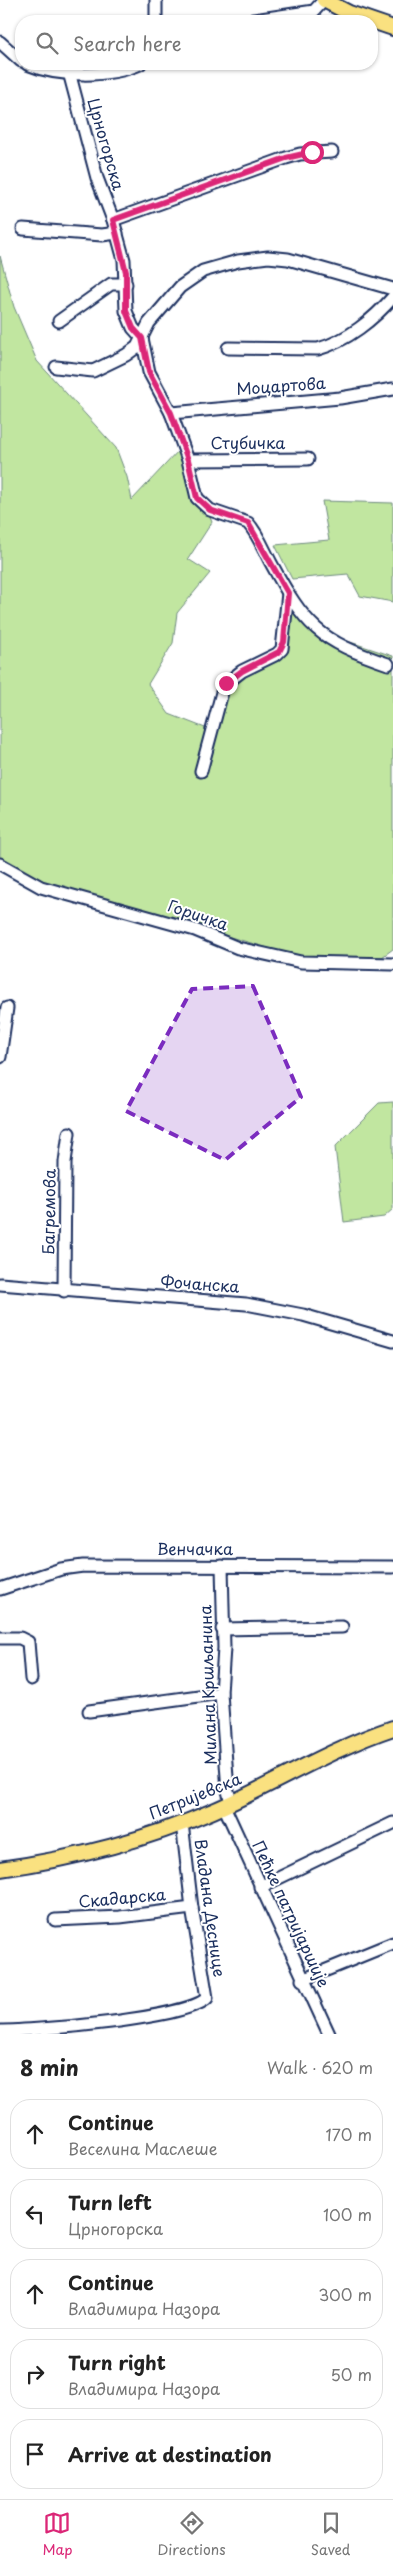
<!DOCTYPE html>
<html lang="en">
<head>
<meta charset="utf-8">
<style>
  body { margin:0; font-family:"Playpen Sans",sans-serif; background:#f6f6f6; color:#222 }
  .stop { position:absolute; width:15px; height:15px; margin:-11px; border:4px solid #db2777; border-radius:50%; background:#fff }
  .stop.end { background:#db2777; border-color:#fff; box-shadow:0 1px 5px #0008 }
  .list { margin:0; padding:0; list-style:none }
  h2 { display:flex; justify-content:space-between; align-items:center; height:65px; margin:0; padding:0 20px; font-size:21px }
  h2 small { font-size:16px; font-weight:400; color:#767676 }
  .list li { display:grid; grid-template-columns:32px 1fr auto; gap:15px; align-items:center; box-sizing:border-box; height:70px; margin:0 10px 10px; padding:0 10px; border:1px solid #e0e0e0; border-radius:20px }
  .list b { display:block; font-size:19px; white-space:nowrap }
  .list p { margin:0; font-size:16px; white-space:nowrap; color:#767676 }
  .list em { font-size:16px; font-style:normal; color:#767676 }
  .icon { flex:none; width:28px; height:28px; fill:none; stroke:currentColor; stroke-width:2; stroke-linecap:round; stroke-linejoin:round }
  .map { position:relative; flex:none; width:393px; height:2034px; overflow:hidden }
  .search { position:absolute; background:#fff; box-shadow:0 1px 4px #0004; left:15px; right:15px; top:15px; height:55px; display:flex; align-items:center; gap:12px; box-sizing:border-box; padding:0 18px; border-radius:20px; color:#767676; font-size:19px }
  .sheet { height:465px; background:#fff }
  nav { display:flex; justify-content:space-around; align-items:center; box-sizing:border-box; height:70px; border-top:1px solid #e0e0e0; background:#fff; font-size:14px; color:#767676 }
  nav a { display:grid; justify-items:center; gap:2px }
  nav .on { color:#db2777 }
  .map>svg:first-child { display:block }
  .green { fill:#c1e6a0; stroke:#6e8a7f }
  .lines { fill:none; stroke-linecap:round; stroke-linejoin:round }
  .minor-casing { stroke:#1b2f5e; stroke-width:15 }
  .major-casing { stroke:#1b2f5e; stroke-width:18 }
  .minor { stroke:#fff; stroke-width:11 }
  .major { stroke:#fae180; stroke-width:14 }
  .route { stroke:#db2777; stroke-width:6 }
  .marked { fill:#7b2cbf; fill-opacity:0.2; stroke:#7b2cbf; stroke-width:4; stroke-dasharray:10 6; stroke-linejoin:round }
  .labels { text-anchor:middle; stroke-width:4; stroke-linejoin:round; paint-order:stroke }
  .street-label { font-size:16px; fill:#1b2f5e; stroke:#fff }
</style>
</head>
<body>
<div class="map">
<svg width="393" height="2034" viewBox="0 0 393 2034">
  <rect width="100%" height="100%" fill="#fff"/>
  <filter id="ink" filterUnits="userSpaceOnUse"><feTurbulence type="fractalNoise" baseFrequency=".02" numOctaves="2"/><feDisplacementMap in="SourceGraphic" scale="10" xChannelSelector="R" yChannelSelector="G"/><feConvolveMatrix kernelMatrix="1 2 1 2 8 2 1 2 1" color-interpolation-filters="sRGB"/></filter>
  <g filter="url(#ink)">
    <g class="green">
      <path d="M0,256L14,307L37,361L116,448L127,477L132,500L180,449L212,522L188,559L210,573L177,613L173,643L148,684L169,714L218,733L227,685L284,652L292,604L329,635L393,656V949L382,957H299L189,925L60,891L0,858Z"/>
      <path d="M322,501L393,503V602L360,596L348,574L292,579L275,545L329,540Z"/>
      <path d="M393,1102V1209L384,1217L344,1222L335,1147L379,1103Z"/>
    </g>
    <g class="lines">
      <defs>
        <g id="minor">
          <path d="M156,0V21"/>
          <path d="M247,21L314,11L324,0"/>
          <path d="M0,42L21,61"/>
          <path d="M27,64C58,77 109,78 140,64"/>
          <path d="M69,72L97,178L113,220L124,260L126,311L133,328L142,338L149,372L171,413L188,460L197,498L210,510L248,523C258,534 264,550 271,563C305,626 319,641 388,664"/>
          <path d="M113,220L286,158L300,154L332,152"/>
          <path d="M23,229L102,235L117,233"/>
          <path d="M59,321L111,284H126"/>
          <path d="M228,348L318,349C347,341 374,319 393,297"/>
          <path d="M56,367L93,371L126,355L137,347L149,323L180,287L203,271L238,261L268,257L288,259L393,289"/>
          <path d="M171,413L340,398L393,389"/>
          <path d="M188,460L308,459"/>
          <path d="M201,771L224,685L242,671L277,654L282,649L288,593"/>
          <path d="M0,864L41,887L195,930L238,948L301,962L393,964"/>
          <path d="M0,1057L7,1008"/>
          <path d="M0,1284L246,1304L303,1315L393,1341"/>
          <path d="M64,1291L65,1162L69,1133"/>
          <path d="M222,1566L224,1648L221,1693L228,1791L231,1802"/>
          <path d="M0,1589L61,1569L83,1566L393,1567"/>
          <path d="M222,1629L342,1627"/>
          <path d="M0,1638H20L28,1642L31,1679"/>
          <path d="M89,1711L221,1693"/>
          <path d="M224,1806L329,2034"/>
          <path d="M260,1887L393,1823"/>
          <path d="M55,1920L120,1917L192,1908"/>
          <path d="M302,1980L393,1943"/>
          <path d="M0,2031C34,2031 187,2019 207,1998L192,1908L182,1823"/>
        </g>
        <g id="major">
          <path d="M324,0L349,13L393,28"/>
          <path d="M0,1869C72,1859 146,1840 213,1811C273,1785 330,1749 393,1728"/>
        </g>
      </defs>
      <use href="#minor" class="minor-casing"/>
      <use href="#major" class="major-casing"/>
      <use href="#minor" class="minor"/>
      <use href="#major" class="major"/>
    </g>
  </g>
  <g class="lines" filter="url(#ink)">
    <path class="route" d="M226,683L242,671L279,652L284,642L288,593L248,523L210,510L197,498L188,460L171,413L149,372L142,338L133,328L126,311V272L113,220L286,158L312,152"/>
  </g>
  <path class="marked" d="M253,986L301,1097L225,1160L126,1111L192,989Z"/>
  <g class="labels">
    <g class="street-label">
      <text transform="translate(106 144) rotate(74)" y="6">Црногорска</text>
      <text transform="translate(281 386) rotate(-4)" y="6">Моцартова</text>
      <text x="248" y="449">Стубичка</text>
      <text transform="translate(198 915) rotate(19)" y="6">Горичка</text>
      <text transform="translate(49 1212) rotate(-89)" y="6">Багремова</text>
      <text transform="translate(200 1284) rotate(4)" y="6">Фочанска</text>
      <text x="195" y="1555">Венчачка</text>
      <text transform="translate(208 1685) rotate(-92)" y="6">Милана Кршљанина</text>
      <text transform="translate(195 1796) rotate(-22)" y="6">Петријевска</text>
      <text transform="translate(122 1898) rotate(-5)" y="6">Скадарска</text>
      <text transform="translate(210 1908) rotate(82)" y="6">Владана Деснице</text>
      <text transform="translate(291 1914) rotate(65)" y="6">Пећке патријаршије</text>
    </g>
  </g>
</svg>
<div class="stop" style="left:312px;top:152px"></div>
<div class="stop end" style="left:226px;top:683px"></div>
<div class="search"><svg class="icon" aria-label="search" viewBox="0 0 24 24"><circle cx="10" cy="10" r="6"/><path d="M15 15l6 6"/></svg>Search here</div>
</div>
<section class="sheet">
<h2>8 min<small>Walk · 620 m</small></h2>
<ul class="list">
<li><svg class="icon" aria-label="ahead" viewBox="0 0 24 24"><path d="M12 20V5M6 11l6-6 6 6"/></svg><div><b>Continue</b><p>Веселина Маслеше</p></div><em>170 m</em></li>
<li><svg class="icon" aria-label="left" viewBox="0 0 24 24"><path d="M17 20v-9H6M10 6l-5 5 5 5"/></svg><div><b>Turn left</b><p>Црногорска</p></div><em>100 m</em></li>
<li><svg class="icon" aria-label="ahead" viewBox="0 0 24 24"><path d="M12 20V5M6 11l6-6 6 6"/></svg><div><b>Continue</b><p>Владимира Назора</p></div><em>300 m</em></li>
<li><svg class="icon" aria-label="right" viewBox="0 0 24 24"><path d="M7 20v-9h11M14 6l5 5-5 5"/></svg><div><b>Turn right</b><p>Владимира Назора</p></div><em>50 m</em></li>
<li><svg class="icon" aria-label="arrive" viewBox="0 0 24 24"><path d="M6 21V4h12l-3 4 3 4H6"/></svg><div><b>Arrive at destination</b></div></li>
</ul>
</section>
<nav>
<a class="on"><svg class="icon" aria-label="map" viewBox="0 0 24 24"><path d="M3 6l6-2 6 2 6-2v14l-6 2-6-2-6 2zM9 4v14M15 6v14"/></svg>Map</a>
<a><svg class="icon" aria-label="directions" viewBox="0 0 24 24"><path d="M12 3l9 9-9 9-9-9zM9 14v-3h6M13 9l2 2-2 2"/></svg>Directions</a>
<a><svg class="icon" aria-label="saved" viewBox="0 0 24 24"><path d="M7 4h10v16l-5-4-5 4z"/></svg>Saved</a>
</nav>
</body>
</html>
